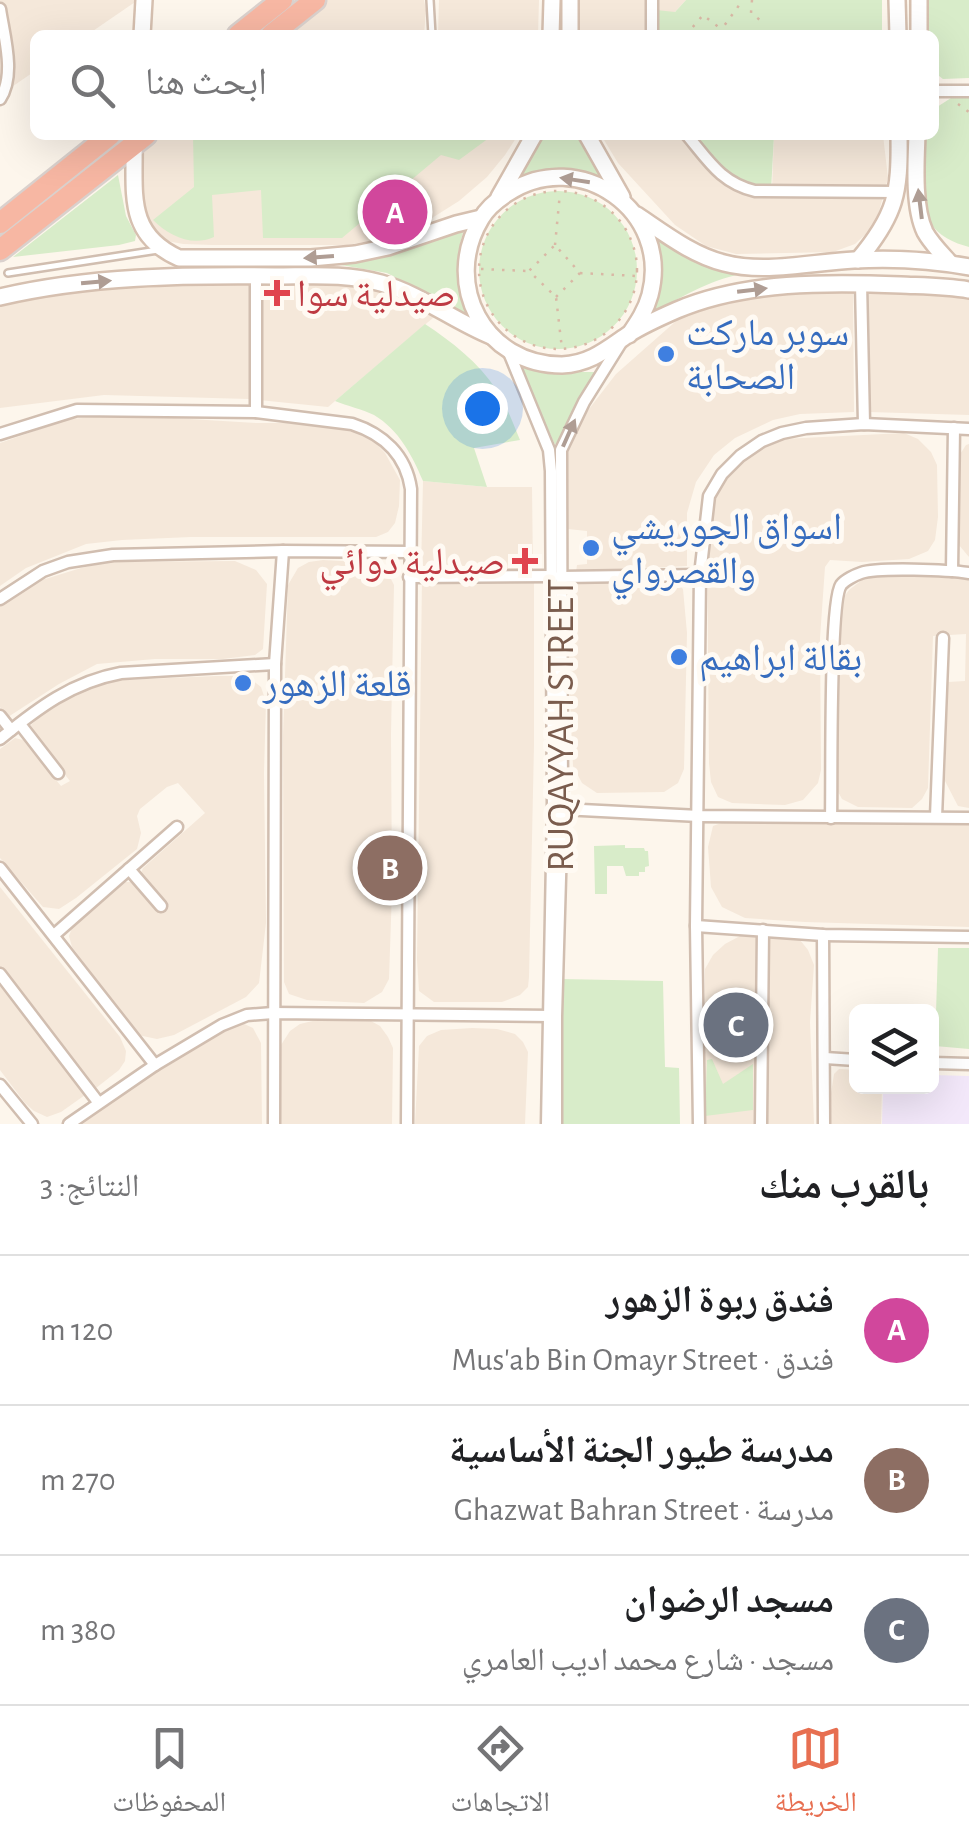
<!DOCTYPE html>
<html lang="ar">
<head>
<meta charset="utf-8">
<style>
  body { margin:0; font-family:"Alegreya Sans","Noto Naskh Arabic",sans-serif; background:#f6f6f6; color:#202124; direction:rtl }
  .controls { position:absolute; right:30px; bottom:30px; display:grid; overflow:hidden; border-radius:15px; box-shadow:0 10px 40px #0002 }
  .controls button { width:90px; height:90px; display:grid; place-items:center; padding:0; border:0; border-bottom:2px solid #e0e0e0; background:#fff; color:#202124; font:50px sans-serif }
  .you { position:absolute; left:482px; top:408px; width:35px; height:35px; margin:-25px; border:8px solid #fff; border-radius:50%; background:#1a73e8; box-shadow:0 0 0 15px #1a73e833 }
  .badge { display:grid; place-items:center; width:65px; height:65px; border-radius:50%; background:#e76f51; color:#fff; font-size:32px; font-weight:700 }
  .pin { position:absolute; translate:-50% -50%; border:5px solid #fff; box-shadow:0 2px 10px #0006 }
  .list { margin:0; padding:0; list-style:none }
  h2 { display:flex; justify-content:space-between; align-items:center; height:130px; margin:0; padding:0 40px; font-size:42px }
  h2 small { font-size:32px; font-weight:400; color:#757577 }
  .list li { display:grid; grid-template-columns:65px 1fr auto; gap:30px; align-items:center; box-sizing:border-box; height:150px; padding:0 40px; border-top:2px solid #e0e0e0 }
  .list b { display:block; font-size:38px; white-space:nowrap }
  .list p { margin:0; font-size:32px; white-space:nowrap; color:#757577 }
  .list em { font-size:32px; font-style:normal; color:#757577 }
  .icon { flex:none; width:55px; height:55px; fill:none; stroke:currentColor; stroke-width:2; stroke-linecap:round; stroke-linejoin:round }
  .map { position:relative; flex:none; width:969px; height:1124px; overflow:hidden; direction:ltr }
  .search { position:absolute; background:#fff; box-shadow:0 10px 40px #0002; left:30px; right:30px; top:30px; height:110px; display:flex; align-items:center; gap:25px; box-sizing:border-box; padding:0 35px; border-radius:15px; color:#757577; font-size:38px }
  .sheet { height:580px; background:#fff }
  nav { display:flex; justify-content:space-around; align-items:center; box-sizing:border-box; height:140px; border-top:2px solid #e0e0e0; background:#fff; font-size:28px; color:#757577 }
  nav a { display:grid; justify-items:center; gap:5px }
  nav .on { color:#e76f51 }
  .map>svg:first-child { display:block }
  .residential { fill:#f5e8da }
  .education { fill:#f3e8fa }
  .green { fill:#d8ecc9 }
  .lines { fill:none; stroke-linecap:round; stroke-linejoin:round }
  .lane-casing { stroke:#d1beb0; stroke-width:10 }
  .street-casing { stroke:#d1beb0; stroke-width:15 }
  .secondary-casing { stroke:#d6c0b0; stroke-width:20 }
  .highway-casing { stroke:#dad1cd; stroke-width:25 }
  .path { stroke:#d9b8a5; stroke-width:2.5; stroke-dasharray:2.5 8; stroke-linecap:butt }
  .lane { stroke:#fff; stroke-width:5 }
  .street { stroke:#fff; stroke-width:10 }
  .secondary { stroke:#fff; stroke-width:15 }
  .highway { stroke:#f7b7a3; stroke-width:20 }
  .oneway { fill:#af9d94 }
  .health-dot { fill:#e0444e; stroke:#fffaf3; stroke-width:4 }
  .shop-dot { fill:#3f7fe0; stroke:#fffaf3; stroke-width:4 }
  .labels { text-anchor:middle; stroke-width:10; stroke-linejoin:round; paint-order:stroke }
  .health-label { font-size:38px; fill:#be3a42; stroke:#fffaf3; text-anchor:start }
  .shop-label { font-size:38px; fill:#366cbe; stroke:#fffaf3; text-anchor:start }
  .street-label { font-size:38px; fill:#7a5c4d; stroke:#fffaf3 }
</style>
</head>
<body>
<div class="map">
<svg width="969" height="1124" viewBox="0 0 969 1124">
  <rect width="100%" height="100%" fill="#fdf6ec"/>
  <g class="residential">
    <path d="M0,0H138L87,35H35V71L0,95Z"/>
    <path d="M327,0H424L426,10L424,35H283Z"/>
    <path d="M439,0H539L538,35H438Z"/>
    <path d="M577,0H686L653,35H577Z"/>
    <path d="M158,135H518L505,155L487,177L459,201L432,218L407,229L375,240L347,245H212L183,244L167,241L157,234L150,220L143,204L139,166L142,154Z"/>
    <path d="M601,135H689L772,190L774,135H883L888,178L877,219L869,231L855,244L833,252L736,254L706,246L675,225L618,163Z"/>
    <path d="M260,282L329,283L384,293L434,317L328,407L259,400Z"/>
    <path d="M249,283L251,329L249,399L104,395L0,408V301L73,289Z"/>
    <path d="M853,291L854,412L800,414L773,420L735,438L714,455L696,482L687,513V566L576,572L577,565L587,564V531L568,529L566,459L571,438L589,409L616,374L675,322L697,309L755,292Z"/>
    <path d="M864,291L969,296V415L869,412Z"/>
    <path d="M124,415L256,423H287L353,430L373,440L385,453L400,480L399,506L395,523L388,532L376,537H191L122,540L86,544L26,568L0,586V443L69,419Z"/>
    <path d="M904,433L918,439L931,452L937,465L938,517L935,540L928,551L909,559L862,562L830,560L825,567L820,638L821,770L818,783L803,800L785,805L732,803L718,797L711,782L709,763L707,528L711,502L722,482L741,461L761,448L782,439Z"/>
    <path d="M969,444V557L954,539L957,459L966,445Z"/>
    <path d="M423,481L487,487H532L533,571L421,570Z"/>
    <path d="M323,560L379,563L386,569L394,585L391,734L392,890L389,979L382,992L364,1003L307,1000L289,994L284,982L283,736L288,585L298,568L309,562Z"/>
    <path d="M235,561L256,570L267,584L263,649L255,655L223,659H155L97,664L59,684L8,717L0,707V605L10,599L42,580L81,568L110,562Z"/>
    <path d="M880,575L969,577V808L958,806L945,781L948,682L965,681L966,634L933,636L928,788L922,799L912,808L858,807L842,799L836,788L835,706L839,604L849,590L862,580Z"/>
    <path d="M422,579L534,580V745L529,977L528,987L520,995L502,1002H434L419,991L417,960Z"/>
    <path d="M673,580L683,589L687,633L684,769L678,783L664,792L597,793L582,783L573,766L568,647V587L579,584Z"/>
    <path d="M216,676H247L261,687L266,702L264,773L266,923L259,983L246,997L174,1035L157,1039L138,1035L72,947L69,936L73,925L125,882H133L158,912L167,903L141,873L143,868L205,813L178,783L167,787L140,809L137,816L141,833L137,849L76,898L59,909L43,907L0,858V749L15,738L23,740L61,786L70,781L33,734L31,725L44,712L82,686L101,681Z"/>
    <path d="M724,822L969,825V927L805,922L745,918L722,907L711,887L708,847L713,826Z"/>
    <path d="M0,887L120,1037L126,1051L125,1061L119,1070L96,1088L0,969Z"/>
    <path d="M740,936L755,937L760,941L756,1124H704L705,969L713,955L725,944Z"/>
    <path d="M770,937L800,940L808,950L814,965L810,1022L814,1124H765L766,941Z"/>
    <path d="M0,986L85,1095L61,1112L47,1117L34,1111L25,1103L0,1070Z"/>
    <path d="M321,1019L371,1021L380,1026L388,1037L393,1048L392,1124H280L281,1045L290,1031L300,1024Z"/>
    <path d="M240,1022L253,1028L261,1043L262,1124H75L131,1085L230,1025Z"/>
    <path d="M472,1028L497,1029L515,1034L523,1042L528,1052L525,1124H415L419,1046L427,1036L441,1030Z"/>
    <path d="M839,1069L856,1070V1086L882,1087L881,1124H831V1093L834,1074Z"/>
  </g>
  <path class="education" d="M932,1075L969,1076V1124H882L883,1087L932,1086Z"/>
  <g class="green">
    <path d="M686,0H882V35H656V10L675,12Z"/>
    <path d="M925,0H969V78L943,79L934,72V35H925Z"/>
    <path d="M951,98H969V247C954,243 938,236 930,222C921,206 924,155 925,135H934V109Z"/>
    <path d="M193,135H493L459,160L441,155L342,238H263L261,190L212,195L214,237C192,247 169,236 153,220L194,187Z"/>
    <path d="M538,135H578L605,180C566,164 552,167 513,182Z"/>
    <path d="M689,135H774L771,191L717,177Z"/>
    <path d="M118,175L126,216L136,235L135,241L119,245L13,257Z"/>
    <circle cx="558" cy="270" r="79"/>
    <path d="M465,226C452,268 456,281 474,320L387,273L335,264L383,254Z"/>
    <path d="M652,231C683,253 705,267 742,274C709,280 679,298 650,315L659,262Z"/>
    <path d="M425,324C452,342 478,362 496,389C506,404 513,423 520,440L474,448L487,487L423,481C412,455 399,430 374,415C362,409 347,406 335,401Z"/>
    <path d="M520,366L545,372H598L555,445Z"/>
    <path d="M625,845V848H644L645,851H648L649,866L645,867V872H639V876H626L623,866H607V894H595L594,846Z"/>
    <path d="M938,948H969V1049L935,1046Z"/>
    <path d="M561,979L663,981L665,1067L679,1068L680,1124H560Z"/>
    <path d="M712,1059L723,1084L753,1064V1110L705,1116L707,1060Z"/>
  </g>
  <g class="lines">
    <defs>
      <g id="lane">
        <path d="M430,0L432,35"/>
        <path d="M8,273L158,250"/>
      </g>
      <g id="street">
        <path d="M0,9C4,36 16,75 0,99"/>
        <path d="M652,35V0"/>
        <path d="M934,91H969"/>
        <path d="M687,135C708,160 721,183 755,191L897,192"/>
        <path d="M861,283L864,424"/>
        <path d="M508,350L549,450L551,471L553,807L547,1124"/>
        <path d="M256,412V276"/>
        <path d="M0,434L77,410L256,412L352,424C383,434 406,455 411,489L407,1124"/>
        <path d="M952,571L954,428"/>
        <path d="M409,577L553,576"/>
        <path d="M561,577L700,575"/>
        <path d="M0,599L43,571L68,562L113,555L283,551L410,552"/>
        <path d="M0,716L11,730"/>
        <path d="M20,724L58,773"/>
        <path d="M0,739C38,708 72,682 121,673L275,664"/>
        <path d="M562,809L699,816L969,818"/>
        <path d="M936,817L943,638"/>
        <path d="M831,818C832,784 829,602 841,585C845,580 855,575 861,573C878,567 949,570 969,573"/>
        <path d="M0,868L155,1065"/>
        <path d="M129,869L161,906"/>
        <path d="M696,926L823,935L969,937"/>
        <path d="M54,935L177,827"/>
        <path d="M823,935L824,1124"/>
        <path d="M0,974L98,1102"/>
        <path d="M825,1058L856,1060"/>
        <path d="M932,1063L969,1064"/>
        <path d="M0,1085L32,1124"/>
        <path d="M69,1124L155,1065L222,1025L247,1015L273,1013L551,1016"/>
        <path d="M274,1124L275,664L283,551"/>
        <path d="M556,1124V1016L562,809L561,450L584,402L622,341"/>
        <path d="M699,1124L696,926L700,575L709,496L722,474L740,456L762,441L782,433L806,428L864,424L969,429"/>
        <path d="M761,1124L763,930"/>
      </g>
      <g id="secondary">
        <path d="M570,0V35"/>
        <path d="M897,0L898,35"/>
        <path d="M142,35L144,0"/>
        <path d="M551,35L552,0"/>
        <path d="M919,35V0"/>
        <path d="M587,135L622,197"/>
        <path d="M917,135C916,162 913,207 925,232C931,243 942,254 950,263"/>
        <path d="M134,144C135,194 126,234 179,258H311L355,254L388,247L456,224L481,218"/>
        <path d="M499,197L534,135"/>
        <path d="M637,215C664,233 692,255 724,263C765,274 812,262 854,260C891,258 932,260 969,267"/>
        <path d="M858,260C896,215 900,193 899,135"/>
        <path d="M0,297C89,276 184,275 275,276C310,276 347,273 381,283C420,294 454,321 491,336"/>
        <path d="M629,335C638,322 646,310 650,295C672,211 579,146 508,193C497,200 487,208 481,219C442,284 484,365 562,365C590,364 607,349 629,334C643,325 661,317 677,310C745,281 828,282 901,285C923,286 947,286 969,290"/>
      </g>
      <g id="highway">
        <path d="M238,35L282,0"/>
        <path d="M271,35L315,0"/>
        <path d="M0,223L110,135"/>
        <path d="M0,250L146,135"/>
      </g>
    </defs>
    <use href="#lane" class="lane-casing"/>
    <use href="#street" class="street-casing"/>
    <use href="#secondary" class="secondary-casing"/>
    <use href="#highway" class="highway-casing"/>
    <g class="path">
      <path d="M752,0L751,13L760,20"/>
      <path d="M686,35L703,15L725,32"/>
      <path d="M725,35L724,26L743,0"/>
      <path d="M958,104L969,112"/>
      <circle cx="558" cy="270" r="79"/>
      <path d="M555,245L560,193"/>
      <path d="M481,269L528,271"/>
      <path d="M580,273L637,276"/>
      <path d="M556,297L580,273L555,245L529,271L556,297L562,349"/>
    </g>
    <use href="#lane" class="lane"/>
    <use href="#street" class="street"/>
    <use href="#secondary" class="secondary"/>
    <use href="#highway" class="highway"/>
  </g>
  <defs><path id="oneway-solid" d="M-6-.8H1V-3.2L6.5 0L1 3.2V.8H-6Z" transform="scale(2.5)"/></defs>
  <g class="oneway">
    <use href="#oneway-solid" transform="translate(575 180) rotate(-171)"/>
    <use href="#oneway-solid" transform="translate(920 204) rotate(-97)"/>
    <use href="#oneway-solid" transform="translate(319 257) rotate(176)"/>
    <use href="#oneway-solid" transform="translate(96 282) rotate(-5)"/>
    <use href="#oneway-solid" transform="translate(752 290) rotate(-7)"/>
    <use href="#oneway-solid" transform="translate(569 433) rotate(-66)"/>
  </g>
  <g class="health-dot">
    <path d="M272 278h10v10h10v10h-10v10h-10v-10h-10v-10h10z"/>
    <path d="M520 546h10v10h10v10h-10v10h-10v-10h-10v-10h10z"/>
  </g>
  <g class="shop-dot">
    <circle cx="666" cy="354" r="10"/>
    <circle cx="591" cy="548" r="10"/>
    <circle cx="679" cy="657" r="10"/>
    <circle cx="243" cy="683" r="10"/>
  </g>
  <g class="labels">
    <g class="health-label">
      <text x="297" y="306">صيدلية سوا</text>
      <text x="505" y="574" text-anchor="end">صيدلية دوائي</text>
    </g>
    <g class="shop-label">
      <text x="686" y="345">سوبر ماركت<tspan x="686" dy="44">الصحابة</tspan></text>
      <text x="611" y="539">اسواق الجوريشي<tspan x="611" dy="44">والقصرواي</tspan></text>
      <text x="699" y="670">بقالة ابراهيم</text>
      <text x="263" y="696">قلعة الزهور</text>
    </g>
    <g class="street-label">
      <text transform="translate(560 725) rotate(-90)" y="13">RUQAYYAH STREET</text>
    </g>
  </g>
</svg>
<div class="controls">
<button><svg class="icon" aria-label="layers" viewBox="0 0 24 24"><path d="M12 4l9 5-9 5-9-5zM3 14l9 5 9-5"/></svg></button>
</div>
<div class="you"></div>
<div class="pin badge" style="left:395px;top:212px;background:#d1479c">A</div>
<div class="pin badge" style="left:390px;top:868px;background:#8d6e63">B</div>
<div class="pin badge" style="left:736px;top:1025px;background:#6b7280">C</div>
<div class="search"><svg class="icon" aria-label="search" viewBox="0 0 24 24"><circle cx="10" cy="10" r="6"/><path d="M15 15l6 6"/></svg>ابحث هنا</div>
</div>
<section class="sheet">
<h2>بالقرب منك<small>النتائج: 3</small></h2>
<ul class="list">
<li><span class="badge" style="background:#d1479c">A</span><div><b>فندق ربوة الزهور</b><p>فندق · Mus'ab Bin Omayr Street</p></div><em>120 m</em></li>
<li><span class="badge" style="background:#8d6e63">B</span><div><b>مدرسة طيور الجنة الأساسية</b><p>مدرسة · Ghazwat Bahran Street</p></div><em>270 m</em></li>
<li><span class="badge" style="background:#6b7280">C</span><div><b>مسجد الرضوان</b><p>مسجد · شارع محمد اديب العامري</p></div><em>380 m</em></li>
</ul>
</section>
<nav>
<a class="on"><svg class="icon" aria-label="map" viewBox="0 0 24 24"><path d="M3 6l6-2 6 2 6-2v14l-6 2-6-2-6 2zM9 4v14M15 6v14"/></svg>الخريطة</a>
<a><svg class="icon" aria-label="directions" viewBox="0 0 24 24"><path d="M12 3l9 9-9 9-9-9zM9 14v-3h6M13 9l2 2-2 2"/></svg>الاتجاهات</a>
<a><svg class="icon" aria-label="saved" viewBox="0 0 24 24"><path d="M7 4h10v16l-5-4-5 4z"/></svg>المحفوظات</a>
</nav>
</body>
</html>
